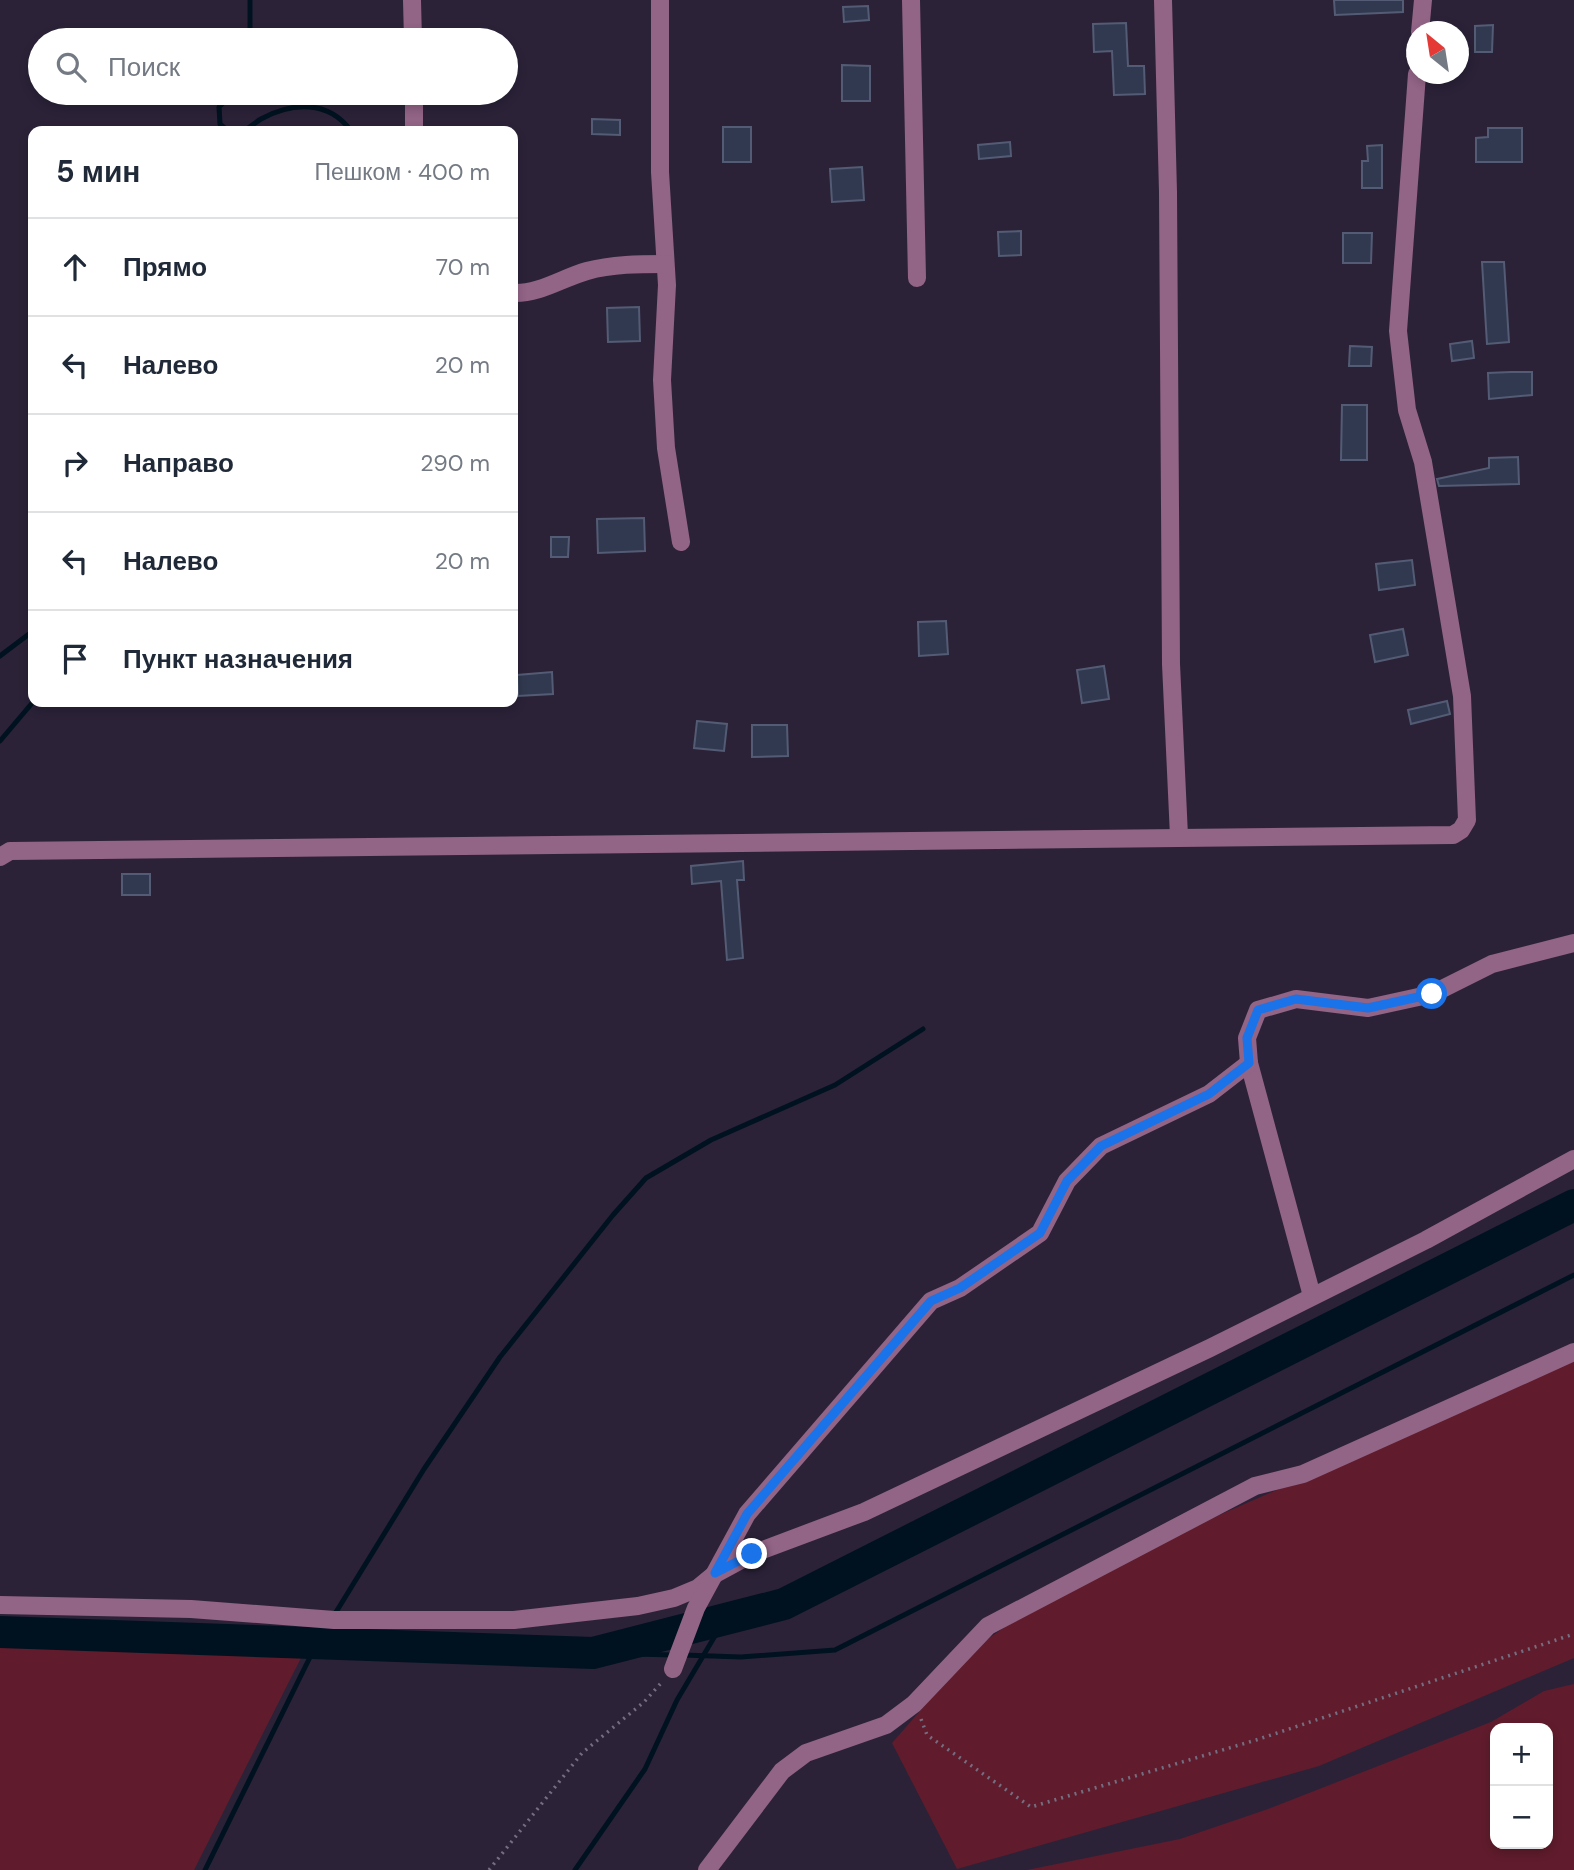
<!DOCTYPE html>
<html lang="ru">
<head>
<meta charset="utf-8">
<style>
  body { margin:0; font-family:"DM Sans",sans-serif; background:#f6f6f7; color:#1f2937 }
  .controls { position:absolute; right:21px; bottom:21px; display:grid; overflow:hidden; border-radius:14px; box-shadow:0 4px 10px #0003 }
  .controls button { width:63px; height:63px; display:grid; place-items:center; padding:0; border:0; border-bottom:2px solid #e0e1e3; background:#fff; color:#1f2937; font:35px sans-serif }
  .compass { position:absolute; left:1406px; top:21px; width:63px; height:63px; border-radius:50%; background:#fff; box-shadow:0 4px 10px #0003; rotate:330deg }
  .stop { position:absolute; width:21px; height:21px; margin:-16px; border:5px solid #1a73e8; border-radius:50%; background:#fff }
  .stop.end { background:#1a73e8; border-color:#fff; box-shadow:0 2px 7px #0008 }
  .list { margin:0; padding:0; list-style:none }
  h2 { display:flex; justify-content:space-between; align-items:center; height:91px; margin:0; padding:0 28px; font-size:30px }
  h2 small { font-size:23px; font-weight:400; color:#747a83 }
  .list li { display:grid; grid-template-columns:46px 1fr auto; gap:21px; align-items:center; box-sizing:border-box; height:98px; padding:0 28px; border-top:2px solid #e0e1e3 }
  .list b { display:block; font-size:26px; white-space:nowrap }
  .list em { font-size:23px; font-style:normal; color:#747a83 }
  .icon { flex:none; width:38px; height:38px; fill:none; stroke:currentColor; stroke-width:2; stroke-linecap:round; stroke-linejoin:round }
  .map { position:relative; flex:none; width:1574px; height:1870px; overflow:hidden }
  .search { position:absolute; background:#fff; box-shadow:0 4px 10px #0003; left:28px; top:28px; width:490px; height:77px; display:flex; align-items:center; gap:18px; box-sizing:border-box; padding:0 24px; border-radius:38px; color:#747a83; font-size:26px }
  .panel { position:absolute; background:#fff; box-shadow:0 4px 10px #0003; left:28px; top:126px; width:490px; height:581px; border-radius:14px }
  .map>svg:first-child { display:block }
  .green { fill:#601c2c; fill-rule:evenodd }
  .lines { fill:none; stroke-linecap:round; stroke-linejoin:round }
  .stream { stroke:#001220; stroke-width:5 }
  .river { stroke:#001220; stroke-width:32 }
  .building { fill:#313950; stroke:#535c74; stroke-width:2 }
  .path { stroke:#756d80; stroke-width:3.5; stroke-dasharray:2 5; stroke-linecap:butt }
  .minor { stroke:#926486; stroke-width:18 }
  .route { stroke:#1a73e8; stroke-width:9 }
</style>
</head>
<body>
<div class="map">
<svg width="1574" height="1870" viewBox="0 0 1574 1870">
  <rect width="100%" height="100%" fill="#2b2238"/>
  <g class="green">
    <path d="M1574,1360V1658L1319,1766L957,1869L892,1743L975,1648L1073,1579Z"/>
    <path d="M0,1641L305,1650L194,1870H0Z"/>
    <path d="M1574,1684V1870H1027L1180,1839L1268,1809L1491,1722L1544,1691ZM1495,1728H1548V1844H1495Z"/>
  </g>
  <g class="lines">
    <g class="stream">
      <path d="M250,40V0"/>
      <path d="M228,131L220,124L219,107L233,93"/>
      <path d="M242,131C249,129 254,123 261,119C292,102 329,100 351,131"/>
      <path d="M0,656L33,631"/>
      <path d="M0,741L33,702"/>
      <path d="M593,1653L674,1655"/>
      <path d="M683,1655L741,1657L835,1650L1574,1275"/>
      <path d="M205,1870L317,1643L424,1469L500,1357L613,1215L646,1178L711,1140L835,1085L923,1029"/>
      <path d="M575,1870L645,1769L677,1700L725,1619"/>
    </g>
    <path class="river" d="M0,1632L593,1653L784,1604L1574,1205"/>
  </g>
  <g class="building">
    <path d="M1334,0H1403V12L1335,15Z"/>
    <path d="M868,6L869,20L844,22L843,7Z"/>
    <path d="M1126,23L1128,66H1144L1145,94L1114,95L1112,51L1094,52L1093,24Z"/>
    <path d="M1493,25L1492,52H1475V26Z"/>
    <path d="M842,65L870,66V101H842Z"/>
    <path d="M592,119L620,120V135L592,134Z"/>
    <rect x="723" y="127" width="28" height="35"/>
    <path d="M1488,128H1522V162H1476V138L1488,137Z"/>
    <path d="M1010,142L1011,156L979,159L978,145Z"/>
    <path d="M1382,145V188H1362V161H1368L1367,146Z"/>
    <path d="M862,167L864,200L832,202L830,169Z"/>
    <path d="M1021,231V255L999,256L998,232Z"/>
    <path d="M1343,233H1372L1371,263H1343Z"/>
    <path d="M1482,262H1504L1509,342L1487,344Z"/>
    <path d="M639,307L640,341L608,342L607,308Z"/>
    <path d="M1472,341L1474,358L1452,361L1450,344Z"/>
    <path d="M1350,346L1372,347L1371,366H1349Z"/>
    <path d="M1511,372H1532V395L1489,399L1488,373Z"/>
    <path d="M1342,405H1367V460H1341Z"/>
    <path d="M1518,457L1519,484L1439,486L1437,479L1489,468V458Z"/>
    <path d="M644,518L645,551L598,553L597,519Z"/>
    <path d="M551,537H569L568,557H551Z"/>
    <path d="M1412,560L1415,585L1379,590L1376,564Z"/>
    <path d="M946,621L948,654L919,656L918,622Z"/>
    <path d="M1403,629L1408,655L1375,662L1370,635Z"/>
    <path d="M1104,666L1109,699L1082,703L1077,670Z"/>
    <path d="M552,672L553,694L518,696L517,675Z"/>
    <path d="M1447,701L1450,714L1411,724L1408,710Z"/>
    <path d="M697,721L727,724L724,751L694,748Z"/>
    <path d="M752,725H787L788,756L752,757Z"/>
    <path d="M743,861L744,880H737L743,958L727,960L721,881L692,884L691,866Z"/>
    <rect x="122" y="874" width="28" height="21"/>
  </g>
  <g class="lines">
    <g class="path">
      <path d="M921,1719L927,1735L1031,1807L1256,1740L1574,1634"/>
      <path d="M489,1870L582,1753L644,1702L662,1682"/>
    </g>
    <g class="minor">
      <path d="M412,0L413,40"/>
      <path d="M660,0V172L667,285L662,380L666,448L681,542"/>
      <path d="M911,0L917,278"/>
      <path d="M1163,0L1168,192L1171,664L1179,836"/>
      <path d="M1420,32L1423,0"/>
      <path d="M414,93V131"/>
      <path d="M513,293C540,294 562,278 587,271C612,264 640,264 665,264"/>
      <path d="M0,857L10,851L1453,835L1461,830L1467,820L1462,696L1423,462L1407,410L1398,331L1417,74"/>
      <path d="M1312,1296L1249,1063L1247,1038L1258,1010L1296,999L1368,1008L1432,994L1492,964L1574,943"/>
      <path d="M0,1605L191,1609L334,1620H514L638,1606L674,1598L698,1588L715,1574L752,1554L864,1512L1210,1348L1426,1240L1574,1159"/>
      <path d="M673,1669L696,1608L747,1514L931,1301L960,1288L1040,1233L1067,1181L1101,1146L1209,1094L1249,1063"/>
      <path d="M707,1870L782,1771L806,1753L886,1725L914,1704L988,1626L1255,1486L1303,1474L1574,1352"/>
    </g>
  </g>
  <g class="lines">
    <path class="route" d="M752,1554L715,1573L747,1514L931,1301L960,1288L1040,1233L1067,1181L1101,1146L1209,1094L1249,1063L1247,1038L1258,1010L1296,999L1368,1008L1432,994"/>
  </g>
</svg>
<div class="controls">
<button>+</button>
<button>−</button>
</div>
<svg class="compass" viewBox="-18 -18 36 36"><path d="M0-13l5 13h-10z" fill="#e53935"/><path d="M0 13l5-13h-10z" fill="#747a83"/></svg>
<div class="stop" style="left:1432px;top:994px"></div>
<div class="stop end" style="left:752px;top:1554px"></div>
<div class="search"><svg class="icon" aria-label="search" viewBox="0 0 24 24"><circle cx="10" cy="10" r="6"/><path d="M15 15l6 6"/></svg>Поиск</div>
<section class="panel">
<h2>5 мин<small>Пешком · 400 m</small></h2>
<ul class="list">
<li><svg class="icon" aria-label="ahead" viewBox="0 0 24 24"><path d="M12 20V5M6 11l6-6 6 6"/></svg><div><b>Прямо</b></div><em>70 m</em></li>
<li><svg class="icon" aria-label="left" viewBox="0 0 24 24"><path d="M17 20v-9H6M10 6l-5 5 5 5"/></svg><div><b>Налево</b></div><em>20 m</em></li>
<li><svg class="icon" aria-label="right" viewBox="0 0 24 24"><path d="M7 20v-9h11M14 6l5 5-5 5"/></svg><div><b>Направо</b></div><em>290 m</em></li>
<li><svg class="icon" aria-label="left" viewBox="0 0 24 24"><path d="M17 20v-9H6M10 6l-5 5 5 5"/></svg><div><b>Налево</b></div><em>20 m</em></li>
<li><svg class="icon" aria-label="arrive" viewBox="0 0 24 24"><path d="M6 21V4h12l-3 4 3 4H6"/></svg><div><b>Пункт назначения</b></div></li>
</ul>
</section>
</div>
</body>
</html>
